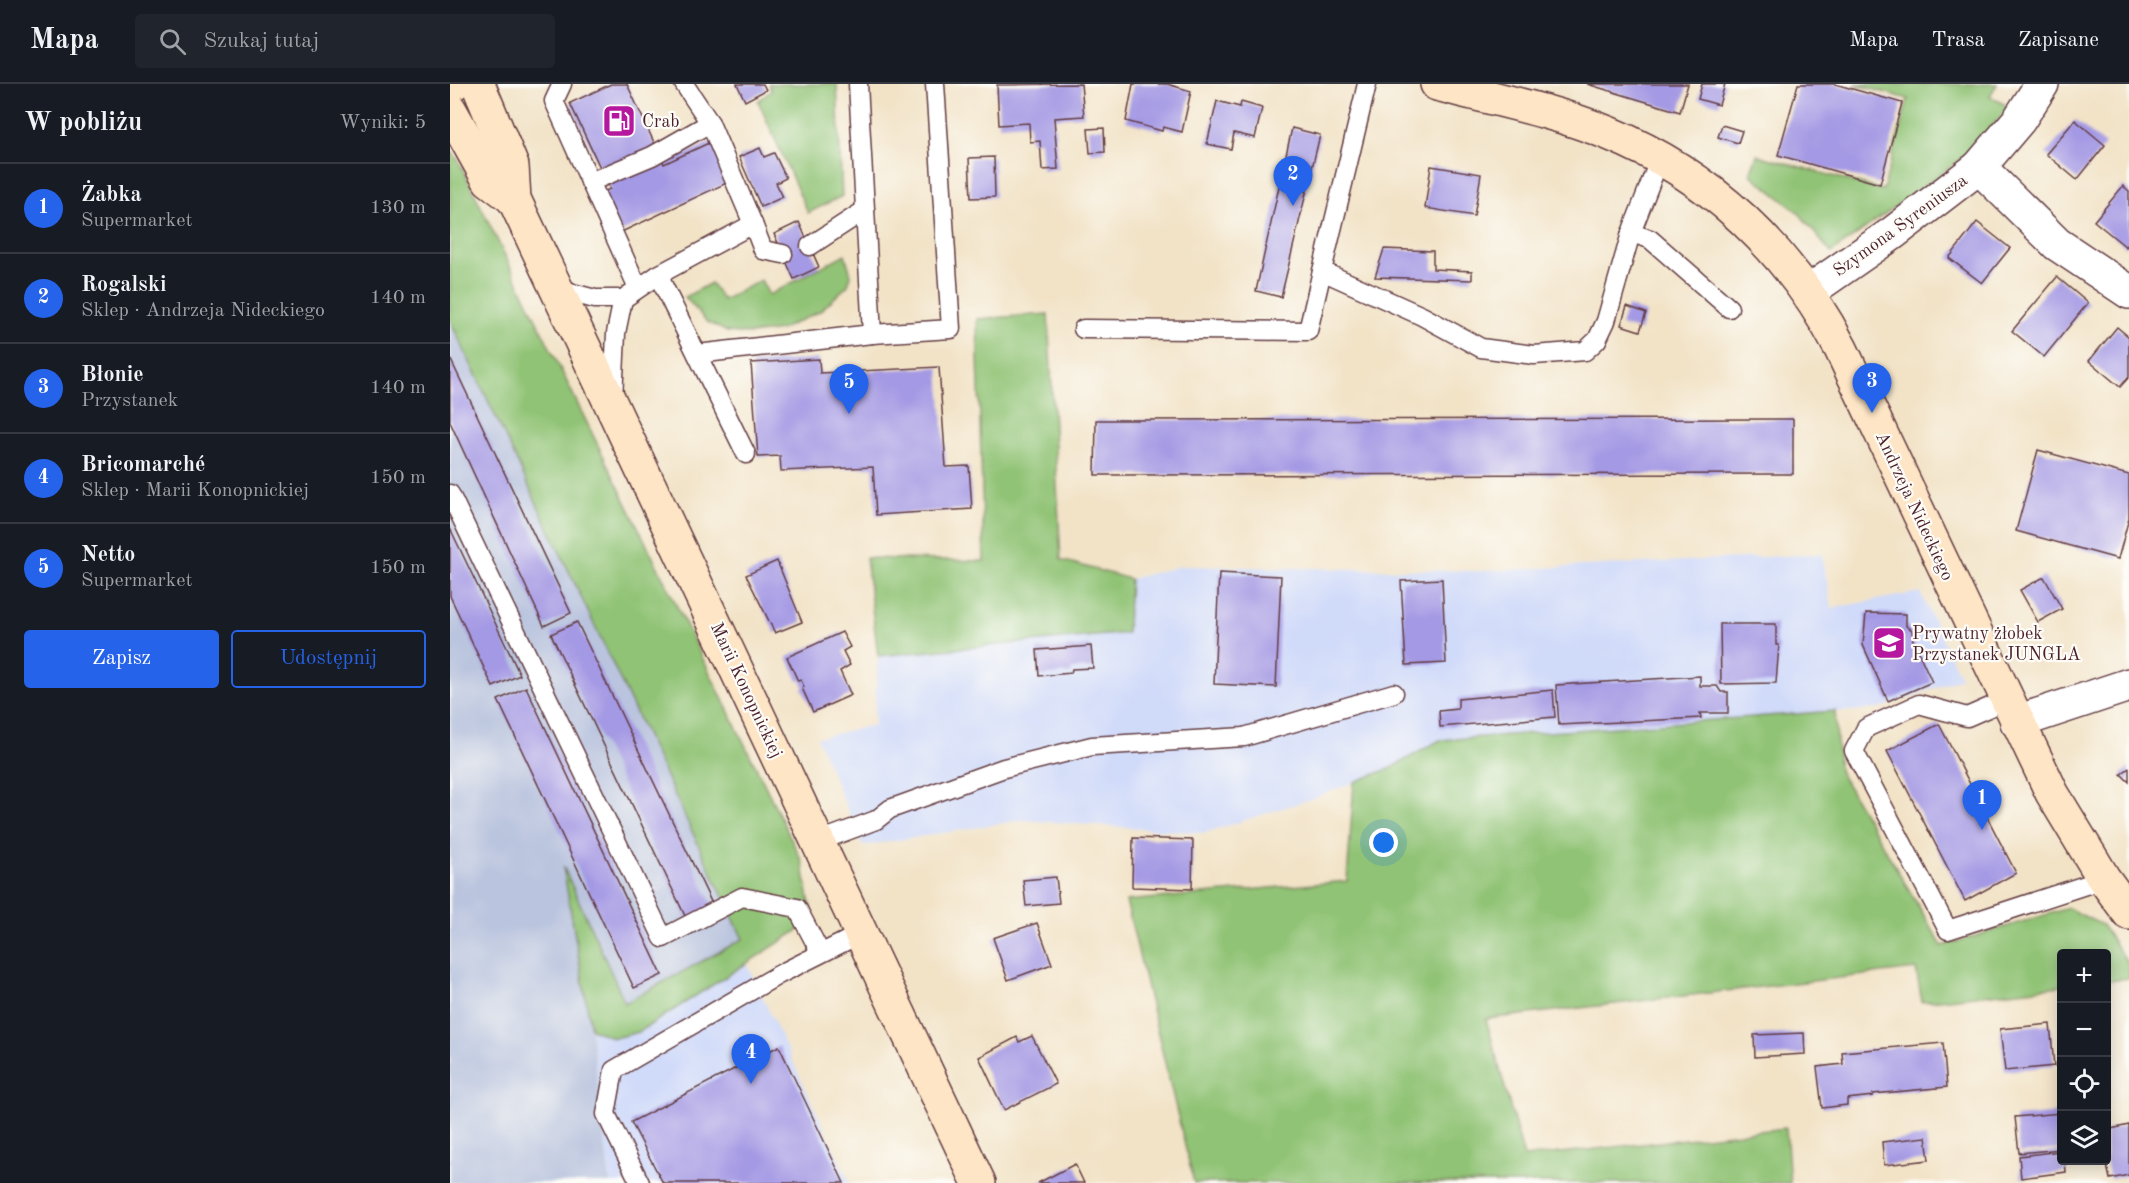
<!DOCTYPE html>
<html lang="pl">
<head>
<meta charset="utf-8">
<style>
  body { margin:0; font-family:"Old Standard TT",serif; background:#20242c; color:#f1f3f6 }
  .controls { position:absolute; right:18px; bottom:18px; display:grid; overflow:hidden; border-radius:6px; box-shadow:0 3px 15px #0003 }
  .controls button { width:54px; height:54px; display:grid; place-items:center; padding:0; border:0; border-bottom:2px solid #363941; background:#171b24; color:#f1f3f6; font:30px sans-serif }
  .you { position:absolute; left:934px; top:759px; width:21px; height:21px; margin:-15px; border:4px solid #fff; border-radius:50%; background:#1a73e8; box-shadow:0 0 0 9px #1a73e833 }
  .badge { display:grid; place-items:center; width:39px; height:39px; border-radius:50%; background:#2563eb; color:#fff; font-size:20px; font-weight:700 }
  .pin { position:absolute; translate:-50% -50px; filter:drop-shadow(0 2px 3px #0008) }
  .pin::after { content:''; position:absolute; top:32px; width:21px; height:18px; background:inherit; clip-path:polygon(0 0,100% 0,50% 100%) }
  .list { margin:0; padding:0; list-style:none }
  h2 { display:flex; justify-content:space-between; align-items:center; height:78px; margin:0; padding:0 24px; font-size:26px }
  h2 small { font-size:20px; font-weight:400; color:#9ea1a6 }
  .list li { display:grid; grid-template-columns:39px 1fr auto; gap:18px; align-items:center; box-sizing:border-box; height:90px; padding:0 24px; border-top:2px solid #363941 }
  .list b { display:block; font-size:22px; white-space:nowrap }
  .list p { margin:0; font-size:20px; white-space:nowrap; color:#9ea1a6 }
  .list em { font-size:20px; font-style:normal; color:#9ea1a6 }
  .actions { display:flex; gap:12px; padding:18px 24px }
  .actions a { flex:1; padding:14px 0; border:2px solid #2563eb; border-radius:6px; text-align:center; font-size:21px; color:#2563eb }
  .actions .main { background:#2563eb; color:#fff }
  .icon { flex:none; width:33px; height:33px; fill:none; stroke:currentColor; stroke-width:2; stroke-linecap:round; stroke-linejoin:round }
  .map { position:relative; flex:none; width:1679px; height:1099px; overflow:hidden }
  header { display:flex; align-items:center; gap:36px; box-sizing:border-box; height:84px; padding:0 30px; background:#171b24; border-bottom:2px solid #363941 }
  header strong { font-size:28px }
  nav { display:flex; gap:33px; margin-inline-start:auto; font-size:21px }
  .search { width:420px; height:54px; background:#20242c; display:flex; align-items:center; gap:15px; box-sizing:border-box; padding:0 21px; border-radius:6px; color:#9ea1a6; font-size:22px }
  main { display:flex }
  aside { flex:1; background:#171b24 }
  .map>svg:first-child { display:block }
  .built { fill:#d0daf9 }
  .industrial { fill:#bac4de }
  .green { fill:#90c374; stroke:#6d7150; stroke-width:1.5 }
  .building { fill:#a499e4 }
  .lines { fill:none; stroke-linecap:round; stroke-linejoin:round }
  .lane-casing { stroke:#633c42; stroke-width:21 }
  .street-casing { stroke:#633c42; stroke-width:36 }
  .secondary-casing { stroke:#633c42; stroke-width:36 }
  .lane { stroke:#fff; stroke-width:18 }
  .street { stroke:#fff; stroke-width:33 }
  .secondary { stroke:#fde5c5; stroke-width:33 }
  .labels { text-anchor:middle; stroke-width:4.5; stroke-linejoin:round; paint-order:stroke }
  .poi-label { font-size:18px; fill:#4a1f2b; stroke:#fdfcf7; text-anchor:start }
  .street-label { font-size:18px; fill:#4a1f2b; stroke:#fdfcf7 }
</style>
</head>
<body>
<header>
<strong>Mapa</strong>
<div class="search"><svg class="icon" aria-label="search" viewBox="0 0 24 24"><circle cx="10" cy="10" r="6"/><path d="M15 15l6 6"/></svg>Szukaj tutaj</div>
<nav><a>Mapa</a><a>Trasa</a><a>Zapisane</a></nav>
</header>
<main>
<aside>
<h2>W pobliżu<small>Wyniki: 5</small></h2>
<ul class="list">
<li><span class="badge">1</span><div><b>Żabka</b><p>Supermarket</p></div><em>130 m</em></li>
<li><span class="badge">2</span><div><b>Rogalski</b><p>Sklep · Andrzeja Nideckiego</p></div><em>140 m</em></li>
<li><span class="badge">3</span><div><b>Błonie</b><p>Przystanek</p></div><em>140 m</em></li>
<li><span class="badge">4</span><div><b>Bricomarché</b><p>Sklep · Marii Konopnickiej</p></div><em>150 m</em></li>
<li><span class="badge">5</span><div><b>Netto</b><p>Supermarket</p></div><em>150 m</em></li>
</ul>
<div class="actions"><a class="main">Zapisz</a><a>Udostępnij</a></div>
</aside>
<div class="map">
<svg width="1679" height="1099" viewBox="0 0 1679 1099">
  <rect width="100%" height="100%" fill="#fdfcf7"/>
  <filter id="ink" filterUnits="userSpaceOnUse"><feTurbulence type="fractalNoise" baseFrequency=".0167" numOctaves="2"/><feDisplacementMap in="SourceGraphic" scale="12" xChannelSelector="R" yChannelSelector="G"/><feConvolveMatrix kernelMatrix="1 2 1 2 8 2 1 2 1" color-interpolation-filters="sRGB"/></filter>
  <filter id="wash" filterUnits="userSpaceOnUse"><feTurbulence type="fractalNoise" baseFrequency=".008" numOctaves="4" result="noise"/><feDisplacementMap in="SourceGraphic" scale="24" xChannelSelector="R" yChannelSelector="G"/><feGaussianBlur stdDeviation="1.35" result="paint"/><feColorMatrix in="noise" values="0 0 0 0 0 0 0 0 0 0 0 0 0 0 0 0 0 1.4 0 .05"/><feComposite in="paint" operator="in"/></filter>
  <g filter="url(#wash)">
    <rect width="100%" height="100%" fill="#f2e3c7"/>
    <g class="built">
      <path d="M1372,470L1382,524L1470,508L1511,594L1428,625L990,656L941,684L864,714L754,749L572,736L413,762L367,654L424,641L428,572L677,549L680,495L731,482L1031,487Z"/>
      <path d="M297,880L400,1099H160L141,945L164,954L189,948Z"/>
    </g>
    <path class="industrial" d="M0,236L293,855L175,919L114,786L136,907L160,1099H0Z"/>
    <g class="green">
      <path d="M319,0H387L392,112L358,129L308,17L321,7Z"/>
      <path d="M1404,0H1547L1540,12L1559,23L1518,70L1381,169L1349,129L1300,90L1307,71L1433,106L1458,15Z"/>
      <path d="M0,66L8,76L352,777L363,837L189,948L164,954L141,945L113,782L175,919L293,855L0,236Z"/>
      <path d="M395,170L401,191L398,201L370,227L330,246L301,250L277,248L257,238L235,213L261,199L273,216L311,196L319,211Z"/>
      <path d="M598,230L611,476L680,495L677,549L428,572L416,474L534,477L527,235Z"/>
      <path d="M1385,627L1389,687L1492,862L1618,824L1652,841L1679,881V894L1657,897L1656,870H1612L1611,902L1472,918L1466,885L1036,935L1074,1073L1336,1044L1340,1099H744L676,817L897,797L904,698L941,684L990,656Z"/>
    </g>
    <g id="blocks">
      <g class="building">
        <path d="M161,0H177L214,80L265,56L283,96L165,151L147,111L160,105L120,19Z"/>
        <path d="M287,0H313L316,6L295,17Z"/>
        <path d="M631,0L634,32L604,34L608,85L592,86L590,57L580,58L579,39L549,41L547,1Z"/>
        <path d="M683,0H717L741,7L732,48L713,43L712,47L676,37Z"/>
        <path d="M1137,0H1238L1230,28Z"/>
        <path d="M1252,0H1275L1269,21L1248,15Z"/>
        <path d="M1348,0H1385L1452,19L1430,100L1328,71Z"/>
        <path d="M767,17L790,23L791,18L812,24L805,54L784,49L781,65L757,60Z"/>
        <path d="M1625,36L1655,61L1627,96L1596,70Z"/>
        <path d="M1272,41L1292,47L1288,59L1268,53Z"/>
        <path d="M654,44L655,68L640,69L638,45Z"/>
        <path d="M842,44L870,51L831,213L806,207Z"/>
        <path d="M310,64L314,73L324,69L336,94L326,99L333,113L311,123L289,73Z"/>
        <path d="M544,73L545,113L521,114L519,74Z"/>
        <path d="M981,82L1031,90L1024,132L975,124Z"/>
        <path d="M1673,102L1679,107V159L1676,163L1644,137Z"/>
        <path d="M349,138L369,183L344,195L324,150Z"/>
        <path d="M1527,138L1560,164L1532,199L1499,174Z"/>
        <path d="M934,165L983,167V185L1022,187V196L925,193Z"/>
        <path d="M1607,193L1638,219L1594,273L1562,247Z"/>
        <path d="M1177,222L1196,229L1190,247L1171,241Z"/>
        <path d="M1667,243L1679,253V293L1670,303L1639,277Z"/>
        <path d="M0,274L121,529L94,542L0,338Z"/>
        <path d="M369,275L370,289L489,283L496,383L519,382L522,425L426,431L423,383L331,387L330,372L308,373L301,279Z"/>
        <path d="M1343,335V390L645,391L646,336Z"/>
        <path d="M1588,366L1679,391V434L1668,475L1566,447Z"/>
        <path d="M0,444L70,591L43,603L0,512Z"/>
        <path d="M327,477L352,538L325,549L296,491Z"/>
        <path d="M769,489L831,492L826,603L764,600Z"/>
        <path d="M1594,493L1612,525L1588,538L1570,506Z"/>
        <path d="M992,495L996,579L956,581L951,497Z"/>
        <path d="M1416,529L1456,530V542L1462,546L1463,556L1482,598L1438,617L1413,561Z"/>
        <path d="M127,538L264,824L237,836L101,550Z"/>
        <path d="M1270,540H1326V561H1329L1326,599L1271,600Z"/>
        <path d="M392,548L400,563L393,567L400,581L390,587L401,611L363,628L352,604L354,603L351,596L348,597L337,573Z"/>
        <path d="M641,562L643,584L622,585L621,589L589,592L587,566Z"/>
        <path d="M1250,592V602H1267L1271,608H1278V629H1250L1251,634L1109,641L1106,601Z"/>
        <path d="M76,603L212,891L184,904L48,616Z"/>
        <path d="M1103,606L1105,633L990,643L989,627L1008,625V615Z"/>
        <path d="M1489,640L1566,789L1515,817L1437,667Z"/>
        <path d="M1679,684V698L1671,690Z"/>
        <path d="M683,754L743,756L742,805L682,803Z"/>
        <path d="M606,793L609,819L576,822L573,796Z"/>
        <path d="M587,839L602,880L558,896L543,854Z"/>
        <path d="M1600,940L1604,982L1555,987L1550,945Z"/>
        <path d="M1354,949L1355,970L1305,973L1304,951Z"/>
        <path d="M582,952L606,1000L554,1026L529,973L567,953L569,958Z"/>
        <path d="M1493,959L1497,1003L1423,1010V1012L1397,1015V1021L1372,1024L1367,983L1393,980L1392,968Z"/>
        <path d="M329,962L394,1099H213L181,1038Z"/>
        <path d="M1611,1029V1065L1569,1069L1565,1033Z"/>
        <path d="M1679,1041V1091L1660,1095L1656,1077V1046Z"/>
        <path d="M1476,1053L1479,1076L1434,1081L1432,1058Z"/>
        <path d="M1611,1067V1077H1615L1616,1088L1571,1094L1569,1072Z"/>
        <path d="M625,1080L634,1099H588Z"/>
      </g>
    </g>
  </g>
  <g filter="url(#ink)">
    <use href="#blocks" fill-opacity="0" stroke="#633c42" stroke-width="1.5"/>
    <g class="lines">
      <defs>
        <g id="lane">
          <path d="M112,0L104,17L188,204"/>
          <path d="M917,0L872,187L972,232L1031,264L1084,271L1135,267L1147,256L1156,237L1181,149L1210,74"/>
          <path d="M140,98L202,72L260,39"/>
          <path d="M303,140L313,166L333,170"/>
          <path d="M1181,149L1200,155L1279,224"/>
          <path d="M360,162L415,126"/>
          <path d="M208,191L296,370"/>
          <path d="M106,200L122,209L145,215H173L208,191L303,140L260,39L234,0"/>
          <path d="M633,245L858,247L872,187"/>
          <path d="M422,250L501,245L485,0"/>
          <path d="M247,270L422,250L408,0"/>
          <path d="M163,316L166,249L173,215"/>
          <path d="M0,410L213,854L292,813L347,824L370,868"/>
          <path d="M1556,616L1517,633L1469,620L1416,644L1404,667L1498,846L1654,795"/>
          <path d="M367,758L426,736L440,725L554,684L642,662L794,653L944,609"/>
          <path d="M190,1099L156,1030L164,986L330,890L410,850"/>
        </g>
        <g id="street">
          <path d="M1529,83L1569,36L1592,0"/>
          <path d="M1358,208L1443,149L1529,83L1607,160L1679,208"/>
          <path d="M1567,638L1679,601"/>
        </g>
        <g id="secondary">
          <path d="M28,0L62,82L64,115L529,1099"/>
          <path d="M987,0C1044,15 1104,27 1158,49C1260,90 1341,168 1391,265L1602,709L1654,795L1679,829"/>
          <path d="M0,1L3,0"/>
          <path d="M0,26L39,96L64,115"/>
        </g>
      </defs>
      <use href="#lane" class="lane-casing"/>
      <use href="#street" class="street-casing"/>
      <use href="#secondary" class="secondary-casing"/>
      <use href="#lane" class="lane"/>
      <use href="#street" class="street"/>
      <use href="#secondary" class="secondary"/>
    </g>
  </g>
  <defs>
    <symbol id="fuel-square" viewBox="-11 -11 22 22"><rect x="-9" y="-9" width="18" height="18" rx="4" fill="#b5179e" stroke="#fdfcf7"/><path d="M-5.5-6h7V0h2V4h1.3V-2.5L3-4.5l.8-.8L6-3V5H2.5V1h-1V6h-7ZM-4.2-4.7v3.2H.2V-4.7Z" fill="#fff"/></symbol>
    <symbol id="school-square" viewBox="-11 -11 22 22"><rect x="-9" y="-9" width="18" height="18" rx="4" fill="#b5179e" stroke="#fdfcf7"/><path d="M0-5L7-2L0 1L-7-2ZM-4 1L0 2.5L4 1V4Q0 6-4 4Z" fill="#fff"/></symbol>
  </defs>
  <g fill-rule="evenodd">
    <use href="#fuel-square" x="150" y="18" width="38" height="38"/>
    <use href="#school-square" x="1420" y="540" width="38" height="38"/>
  </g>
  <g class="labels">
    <g class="poi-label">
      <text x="192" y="43">Crab</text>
      <text x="1462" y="555">Prywatny żłobek<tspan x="1462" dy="21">Przystanek JUNGLA</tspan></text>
    </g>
    <g class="street-label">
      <text transform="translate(1450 141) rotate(-36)" y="6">Szymona Syreniusza</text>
      <text transform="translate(1465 422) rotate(65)" y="6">Andrzeja Nideckiego</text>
      <text transform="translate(297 606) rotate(65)" y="6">Marii Konopnickiej</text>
    </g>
  </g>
</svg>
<div class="controls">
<button>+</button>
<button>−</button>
<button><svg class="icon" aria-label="locate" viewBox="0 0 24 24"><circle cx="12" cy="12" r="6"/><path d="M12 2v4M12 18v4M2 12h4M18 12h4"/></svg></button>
<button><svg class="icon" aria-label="layers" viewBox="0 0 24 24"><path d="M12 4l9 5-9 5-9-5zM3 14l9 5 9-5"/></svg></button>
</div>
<div class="you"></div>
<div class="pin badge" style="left:1532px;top:746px">1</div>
<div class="pin badge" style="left:843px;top:122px">2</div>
<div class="pin badge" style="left:1422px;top:329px">3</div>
<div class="pin badge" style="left:301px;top:1000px">4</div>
<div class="pin badge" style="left:399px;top:330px">5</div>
</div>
</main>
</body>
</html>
